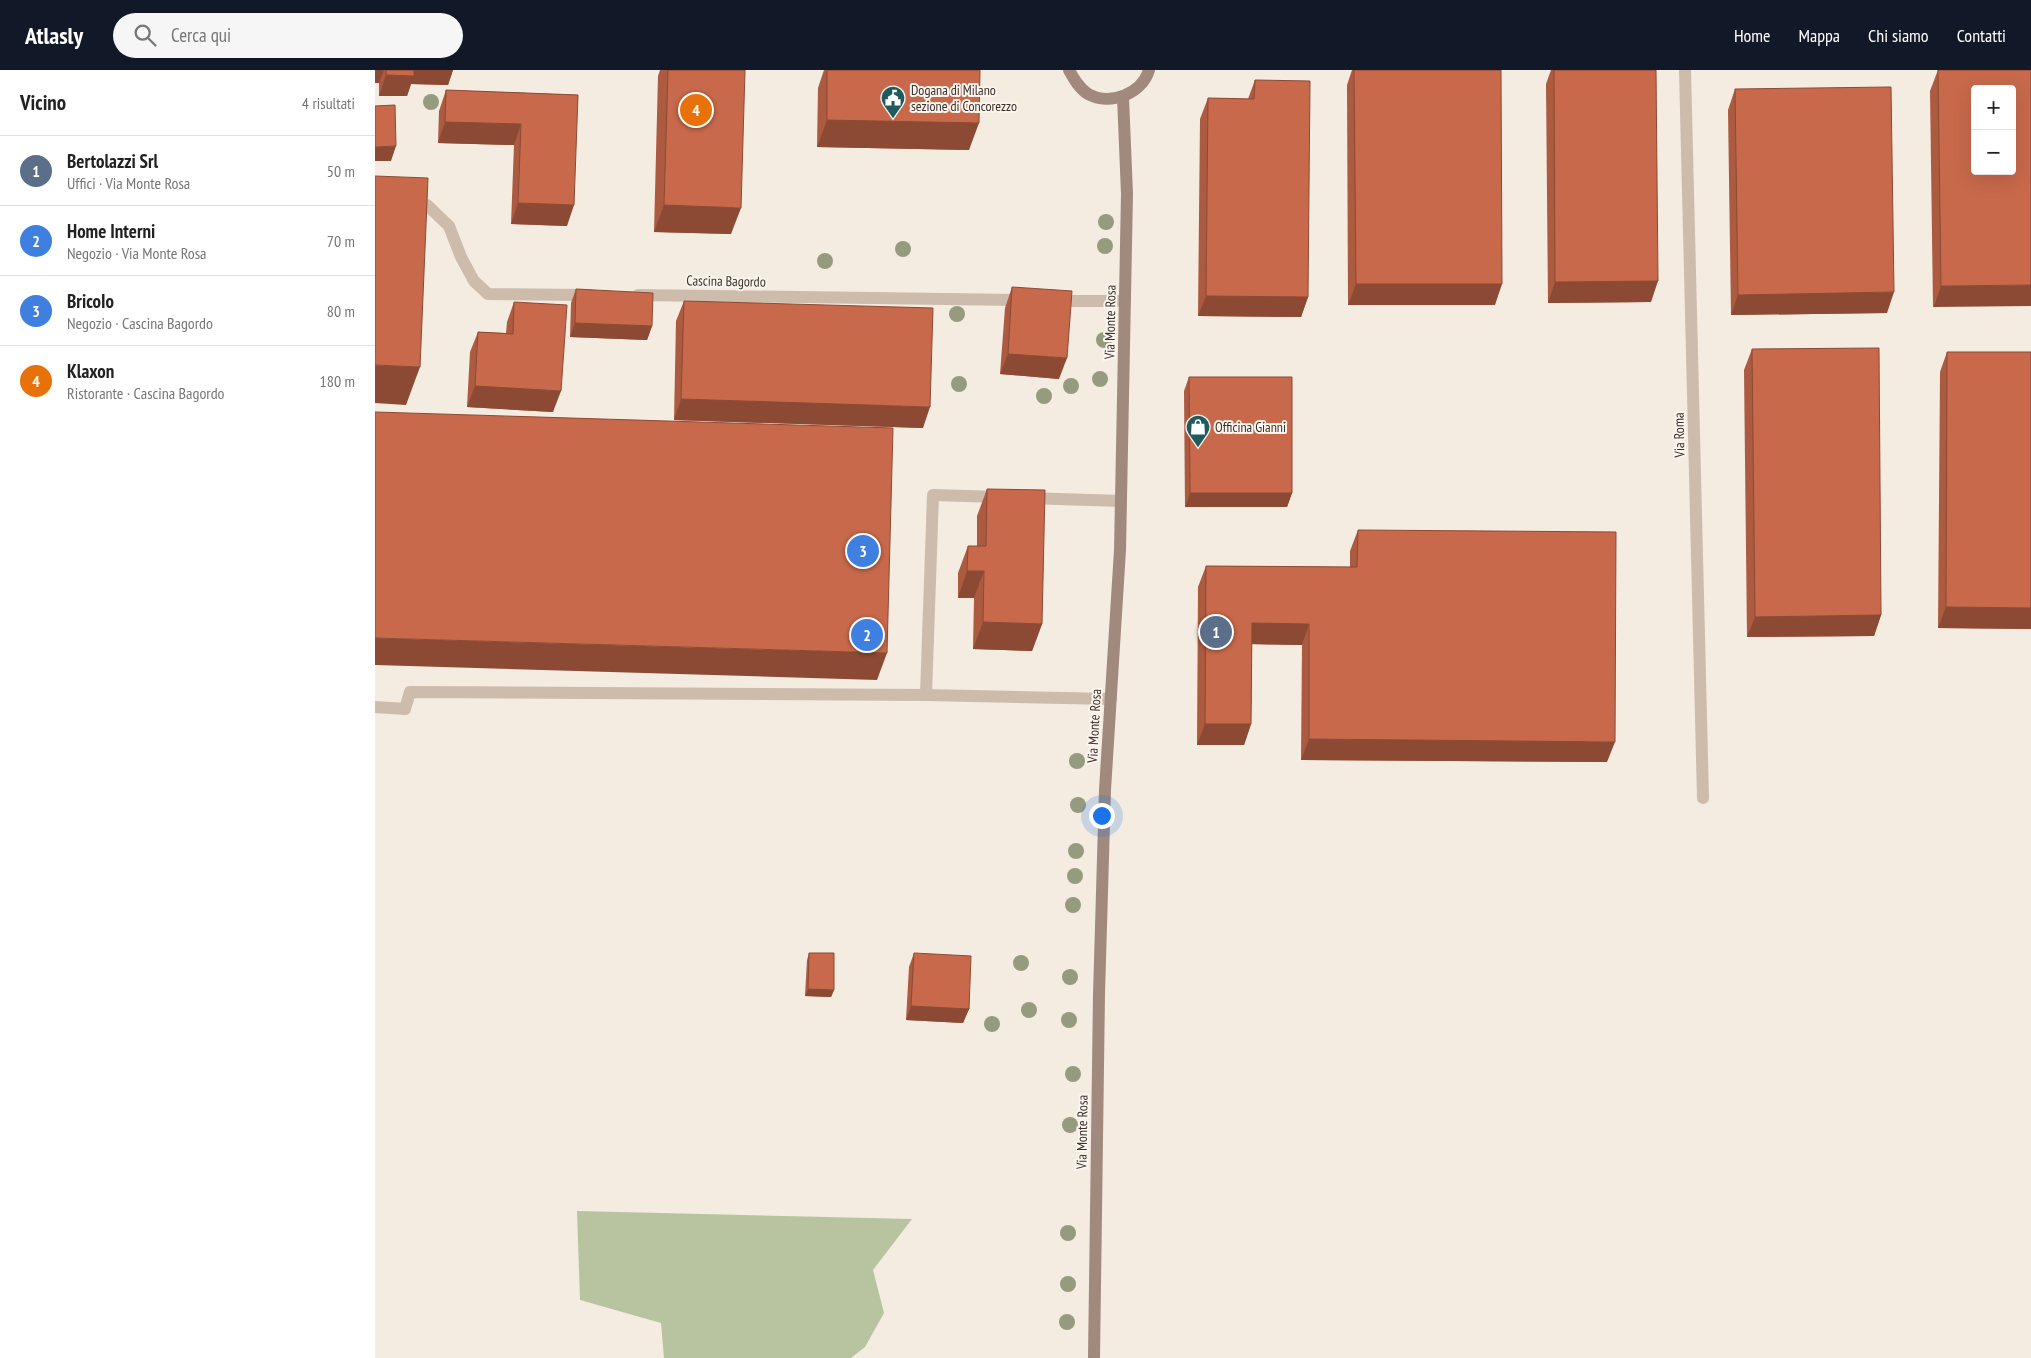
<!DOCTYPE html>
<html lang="it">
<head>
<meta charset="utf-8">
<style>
  body { margin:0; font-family:"PT Sans Narrow",sans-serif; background:#f6f6f6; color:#222 }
  .controls { position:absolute; right:15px; top:15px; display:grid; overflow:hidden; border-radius:5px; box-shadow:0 5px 20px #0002 }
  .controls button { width:45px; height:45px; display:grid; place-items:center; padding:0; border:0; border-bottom:1px solid #e0e0e0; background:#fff; color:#222; font:25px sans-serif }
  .you { position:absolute; left:726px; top:745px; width:18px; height:18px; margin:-12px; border:4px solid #fff; border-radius:50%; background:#1a73e8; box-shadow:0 0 0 8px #1a73e833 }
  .badge { display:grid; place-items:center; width:32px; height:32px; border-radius:50%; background:#111827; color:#fff; font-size:16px; font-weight:700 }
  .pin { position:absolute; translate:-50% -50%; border:2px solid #fff; box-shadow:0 1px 5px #0006 }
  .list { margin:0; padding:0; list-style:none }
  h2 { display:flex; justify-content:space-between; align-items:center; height:65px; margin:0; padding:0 20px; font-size:21px }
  h2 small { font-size:16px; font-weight:400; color:#767676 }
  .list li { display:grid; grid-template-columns:32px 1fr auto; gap:15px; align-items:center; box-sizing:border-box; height:70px; padding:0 20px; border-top:1px solid #e0e0e0 }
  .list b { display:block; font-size:19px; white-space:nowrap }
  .list p { margin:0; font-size:16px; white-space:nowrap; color:#767676 }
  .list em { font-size:16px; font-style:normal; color:#767676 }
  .icon { flex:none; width:28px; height:28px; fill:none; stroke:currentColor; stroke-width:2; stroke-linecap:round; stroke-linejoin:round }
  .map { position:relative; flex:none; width:1656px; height:1288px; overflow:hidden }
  header { display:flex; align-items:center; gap:30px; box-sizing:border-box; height:70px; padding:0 25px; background:#111827; color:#fff }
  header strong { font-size:24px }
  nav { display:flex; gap:28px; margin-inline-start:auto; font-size:18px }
  .search { width:350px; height:45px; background:#f6f6f6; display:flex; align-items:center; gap:12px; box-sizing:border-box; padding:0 18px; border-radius:28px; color:#767676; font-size:19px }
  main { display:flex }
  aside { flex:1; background:#fff }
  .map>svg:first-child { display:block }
  .green { fill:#b8c4a0 }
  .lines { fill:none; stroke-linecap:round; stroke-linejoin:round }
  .lane { stroke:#cdbbac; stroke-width:12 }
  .street { stroke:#cdbbac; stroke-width:12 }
  .secondary { stroke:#a18a7d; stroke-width:12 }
  .tree { fill:#969b7f }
  .wall { fill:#ac5a40 }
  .shaded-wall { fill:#8c4a34 }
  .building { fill:#c8694b; stroke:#8c4a34; fill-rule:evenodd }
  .labels { text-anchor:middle; stroke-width:4; stroke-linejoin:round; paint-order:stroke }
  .poi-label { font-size:14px; fill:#3b302b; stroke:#fbf5ee; text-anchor:start }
  .street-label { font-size:14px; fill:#3b302b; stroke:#fbf5ee }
</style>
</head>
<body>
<header>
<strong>Atlasly</strong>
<div class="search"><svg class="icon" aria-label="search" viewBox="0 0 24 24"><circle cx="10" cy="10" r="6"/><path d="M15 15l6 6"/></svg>Cerca qui</div>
<nav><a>Home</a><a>Mappa</a><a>Chi siamo</a><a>Contatti</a></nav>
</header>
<main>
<aside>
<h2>Vicino<small>4 risultati</small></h2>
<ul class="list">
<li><span class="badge" style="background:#5c6f8a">1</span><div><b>Bertolazzi Srl</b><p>Uffici · Via Monte Rosa</p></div><em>50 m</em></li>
<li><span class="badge" style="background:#3f7fe0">2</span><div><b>Home Interni</b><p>Negozio · Via Monte Rosa</p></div><em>70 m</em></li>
<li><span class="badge" style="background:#3f7fe0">3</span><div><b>BricoIo</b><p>Negozio · Cascina Bagordo</p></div><em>80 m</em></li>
<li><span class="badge" style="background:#e8710a">4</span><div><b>Klaxon</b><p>Ristorante · Cascina Bagordo</p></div><em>180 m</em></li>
</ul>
</aside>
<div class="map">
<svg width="1656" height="1288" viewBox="0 0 1656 1288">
  <rect width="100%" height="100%" fill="#f4ebe1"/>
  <path class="green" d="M202,1141L537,1149L498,1200L509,1243L490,1277L476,1288H289L286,1253L205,1230Z"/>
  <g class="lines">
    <g class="lane">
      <path d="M652,428L746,431"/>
      <path d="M551,625L558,425L625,427"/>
      <path d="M0,637L30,639L35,622L551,625L736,629"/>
    </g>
    <g class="street">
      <path d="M1310,0L1328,728"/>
      <path d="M36,135H52L74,156L86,187L99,211L113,224L215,225"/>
      <path d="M263,225L650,230"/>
      <path d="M680,231H750"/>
    </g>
    <g class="secondary">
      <path d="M694,0C699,9 704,18 713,24C735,36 767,24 774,0"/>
      <path d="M719,1288L724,924L730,720L745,480L752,124L748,27"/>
    </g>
  </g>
  <g class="tree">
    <circle cx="56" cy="32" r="8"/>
    <circle cx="731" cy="152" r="8"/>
    <circle cx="730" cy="176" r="8"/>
    <circle cx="528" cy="179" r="8"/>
    <circle cx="450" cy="191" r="8"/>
    <circle cx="582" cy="244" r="8"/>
    <circle cx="729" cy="270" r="8"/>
    <circle cx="725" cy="309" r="8"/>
    <circle cx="584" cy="314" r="8"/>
    <circle cx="696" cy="316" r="8"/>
    <circle cx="669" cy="326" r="8"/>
    <circle cx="702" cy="691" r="8"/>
    <circle cx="703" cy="735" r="8"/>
    <circle cx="701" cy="781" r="8"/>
    <circle cx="700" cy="806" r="8"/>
    <circle cx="698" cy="835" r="8"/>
    <circle cx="646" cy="893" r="8"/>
    <circle cx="695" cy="907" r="8"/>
    <circle cx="654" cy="940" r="8"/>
    <circle cx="694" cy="950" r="8"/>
    <circle cx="617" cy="954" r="8"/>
    <circle cx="698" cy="1004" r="8"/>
    <circle cx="695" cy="1055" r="8"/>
    <circle cx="693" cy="1163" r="8"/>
    <circle cx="693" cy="1214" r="8"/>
    <circle cx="692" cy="1252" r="8"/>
  </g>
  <g class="wall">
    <path d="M0,0H78L73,15L36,14L32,26H4V13H0Z"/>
    <path d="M285,0H370L356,164L279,162L283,6Z"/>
    <path d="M449,0H605L594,80L442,77L443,18Z"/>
    <path d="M977,0H1126L1120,235H973L972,15Z"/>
    <path d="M1176,0H1281L1276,232L1173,233L1171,14Z"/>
    <path d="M1563,0H1656L1558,237L1555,21Z"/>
    <path d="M880,10L933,227L926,247L823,246L825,49L833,28L873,29Z"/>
    <path d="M1360,19L1512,243L1356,245L1353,40Z"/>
    <path d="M71,20L203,25L192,156L136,154L139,75L63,73L64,41Z"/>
    <path d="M637,217L684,309L625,304L630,238Z"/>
    <path d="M201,219L277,256L272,270L195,267L196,233Z"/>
    <path d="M309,231L548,358L299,350L301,251Z"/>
    <path d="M139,232L178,342L92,337L95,282L103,262L131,263L132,252Z"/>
    <path d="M1377,279L1506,545L1499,566L1372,567L1369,300Z"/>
    <path d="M1572,282H1656V559L1563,558L1565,302Z"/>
    <path d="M814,307L917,423L912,437H810L809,321Z"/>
    <path d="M612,419L667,554L657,581L598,579L599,528H583V503L593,476H602V446Z"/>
    <path d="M983,460L1232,692L926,690L927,575L877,574L876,654L869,675H822L823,517L831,496L975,497V481Z"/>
    <path d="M434,883L459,920L456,927L430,926L432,890Z"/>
    <path d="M539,883L594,939L588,953L531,950L534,897Z"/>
  </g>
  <g class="shaded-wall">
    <path d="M0,0H9L4,13H0Z"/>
    <path d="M37,0H78L73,15L36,14L32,26H4L11,5Z"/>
    <path d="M452,50L604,53L594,80L442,77Z"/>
    <path d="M70,52L146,54L139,75L63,73Z"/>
    <path d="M21,76L16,91H0V77Z"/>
    <path d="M143,133L199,135L192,156L136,154Z"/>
    <path d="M289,135L366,138L356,164L279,162Z"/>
    <path d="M1283,211L1276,232L1173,233L1180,212Z"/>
    <path d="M981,214H1127L1120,235H973Z"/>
    <path d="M1656,215V236L1558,237L1566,216Z"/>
    <path d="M1519,222L1512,243L1356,245L1363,225Z"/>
    <path d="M831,226L933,227L926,247L823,246Z"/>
    <path d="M200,253L277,256L272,270L195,267Z"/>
    <path d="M633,284L692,288L684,309L625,304Z"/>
    <path d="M0,295L45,297L31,335L0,333Z"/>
    <path d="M100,316L186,321L178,342L92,337Z"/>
    <path d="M306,329L555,337L548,358L299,350Z"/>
    <path d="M815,423H917L912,437H810Z"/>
    <path d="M592,501H609L599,528H583Z"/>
    <path d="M1571,537L1656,538V559L1563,558Z"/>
    <path d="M1506,545L1499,566L1372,567L1380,547Z"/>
    <path d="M608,552L667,554L657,581L598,579Z"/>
    <path d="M877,553L934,554L927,575L869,574Z"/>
    <path d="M0,568L512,583L502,610L0,595Z"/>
    <path d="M830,654H876L869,675H822Z"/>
    <path d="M934,669L1240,672L1232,692L926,690Z"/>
    <path d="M433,919L459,920L456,927L430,926Z"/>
    <path d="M536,936L594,939L588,953L531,950Z"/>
  </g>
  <g class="building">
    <path d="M11,0H39V6L11,5Z"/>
    <path d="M293,0H370L366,138L289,135Z"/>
    <path d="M452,0H605L604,53L452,50Z"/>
    <path d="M979,0H1126L1127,214H981Z"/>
    <path d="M1179,0H1281L1283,211L1180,212Z"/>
    <path d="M1563,0H1656V215L1566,216ZM1600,19H1637V101H1600Z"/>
    <path d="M880,10L935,11L933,227L831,226L833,28L879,29Z"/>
    <path d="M1516,17L1519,222L1363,225L1360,19Z"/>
    <path d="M71,20L203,25L199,135L143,133L146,54L70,52Z"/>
    <path d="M20,35L21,76L0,77V36Z"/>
    <path d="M0,106L53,108L45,297L0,295Z"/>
    <path d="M637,217L697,221L692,288L633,284Z"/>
    <path d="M201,219L278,223L277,256L200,253Z"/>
    <path d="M309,231L558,238L555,337L306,329Z"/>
    <path d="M139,232L192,235L186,321L100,316L103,262L138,264Z"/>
    <path d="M1504,278L1506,545L1380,547L1377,279Z"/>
    <path d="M1572,282H1656V538L1571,537Z"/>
    <path d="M814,307H917V423H815Z"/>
    <path d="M0,342L518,358L512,583L0,568Z"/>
    <path d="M612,419L670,420L667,554L608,552L609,501H592L593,476H611Z"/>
    <path d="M983,460L1241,462L1240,672L934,669V554L877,553L876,654H830L831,496L982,497Z"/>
    <path d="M434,883H459V920L433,919Z"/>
    <path d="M539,883L596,886L594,939L536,936Z"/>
  </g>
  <defs>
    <symbol id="civic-pin" viewBox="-11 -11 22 30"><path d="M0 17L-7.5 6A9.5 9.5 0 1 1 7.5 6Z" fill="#1f5a5e" stroke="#fbf5ee"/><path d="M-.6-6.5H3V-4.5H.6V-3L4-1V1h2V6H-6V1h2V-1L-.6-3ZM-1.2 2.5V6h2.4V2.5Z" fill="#fff"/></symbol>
    <symbol id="shop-pin" viewBox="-11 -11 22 30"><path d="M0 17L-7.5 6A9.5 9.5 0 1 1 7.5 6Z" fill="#1f5a5e" stroke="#fbf5ee"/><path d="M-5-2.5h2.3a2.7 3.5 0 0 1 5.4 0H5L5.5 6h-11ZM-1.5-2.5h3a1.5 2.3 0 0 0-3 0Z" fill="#fff"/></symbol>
  </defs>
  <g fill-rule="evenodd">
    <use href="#civic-pin" x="504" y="14" width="28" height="38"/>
    <use href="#shop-pin" x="809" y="343" width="28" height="38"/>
  </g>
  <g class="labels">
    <g class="poi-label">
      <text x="536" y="25">Dogana di Milano<tspan x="536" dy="16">sezione di Concorezzo</tspan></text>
      <text x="840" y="362">Officina Gianni</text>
    </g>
    <g class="street-label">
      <text transform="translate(351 211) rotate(1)" y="5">Cascina Bagordo</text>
      <text transform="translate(735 252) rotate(-89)" y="5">Via Monte Rosa</text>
      <text transform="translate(1304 365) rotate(-91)" y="5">Via Roma</text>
      <text transform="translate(719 656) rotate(-87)" y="5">Via Monte Rosa</text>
      <text transform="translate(707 1062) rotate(-89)" y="5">Via Monte Rosa</text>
    </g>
  </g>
</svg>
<div class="controls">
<button>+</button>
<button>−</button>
</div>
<div class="you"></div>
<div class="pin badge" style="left:841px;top:562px;background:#5c6f8a">1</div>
<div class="pin badge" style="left:492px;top:565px;background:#3f7fe0">2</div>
<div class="pin badge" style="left:488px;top:481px;background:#3f7fe0">3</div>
<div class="pin badge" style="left:321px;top:40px;background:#e8710a">4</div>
</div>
</main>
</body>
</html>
